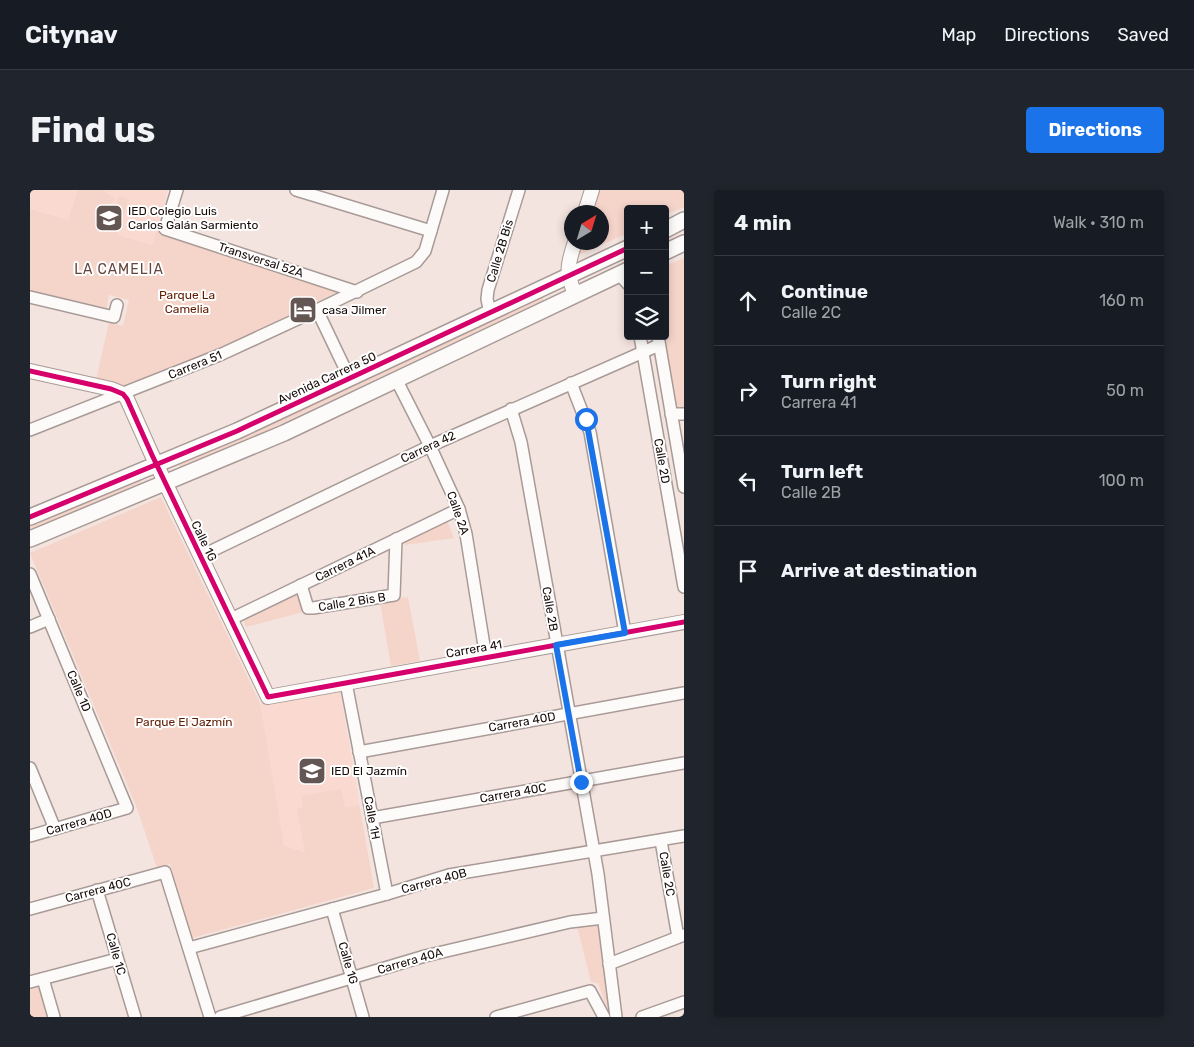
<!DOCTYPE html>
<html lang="en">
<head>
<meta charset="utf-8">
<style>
  body { margin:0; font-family:Rubik,sans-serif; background:#20242c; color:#f1f3f6 }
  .controls { position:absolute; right:15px; top:15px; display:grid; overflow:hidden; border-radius:5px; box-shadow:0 2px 8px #0003 }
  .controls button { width:45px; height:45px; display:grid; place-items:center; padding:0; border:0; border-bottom:1px solid #363941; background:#171b24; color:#f1f3f6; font:25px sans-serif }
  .compass { position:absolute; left:534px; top:15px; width:45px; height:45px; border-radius:50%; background:#171b24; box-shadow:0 2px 8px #0003; rotate:38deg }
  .stop { position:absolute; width:15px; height:15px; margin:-11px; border:4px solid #1a73e8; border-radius:50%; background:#fff }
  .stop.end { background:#1a73e8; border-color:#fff; box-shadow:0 1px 5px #0008 }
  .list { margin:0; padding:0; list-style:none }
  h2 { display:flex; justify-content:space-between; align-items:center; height:65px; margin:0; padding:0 20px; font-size:21px }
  h2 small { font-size:16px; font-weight:400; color:#9ea1a6 }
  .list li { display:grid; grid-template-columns:32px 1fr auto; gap:15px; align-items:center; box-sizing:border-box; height:90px; padding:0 20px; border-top:1px solid #363941 }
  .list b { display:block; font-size:19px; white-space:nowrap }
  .list p { margin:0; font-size:16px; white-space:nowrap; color:#9ea1a6 }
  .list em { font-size:16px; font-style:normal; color:#9ea1a6 }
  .icon { flex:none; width:28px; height:28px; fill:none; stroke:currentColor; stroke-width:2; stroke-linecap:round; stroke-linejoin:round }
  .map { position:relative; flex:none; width:654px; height:827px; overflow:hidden; border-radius:5px }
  header { display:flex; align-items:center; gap:30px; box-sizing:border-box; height:70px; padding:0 25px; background:#171b24; border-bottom:1px solid #363941 }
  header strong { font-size:24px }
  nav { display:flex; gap:28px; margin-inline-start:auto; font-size:18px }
  .intro { display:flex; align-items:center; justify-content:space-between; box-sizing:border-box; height:120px; padding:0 30px }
  h1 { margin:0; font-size:35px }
  .button { padding:12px 22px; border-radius:5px; background:#1a73e8; color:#fff; font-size:18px; font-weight:700 }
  main { display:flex; gap:30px; padding:0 30px }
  aside { flex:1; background:#171b24; border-radius:5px; box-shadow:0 2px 8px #0003 }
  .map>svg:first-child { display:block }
  .built { fill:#fadad0 }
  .green { fill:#f5d4ca }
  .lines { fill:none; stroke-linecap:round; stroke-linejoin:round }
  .minor-casing { stroke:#a89a96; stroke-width:14 }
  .tertiary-casing { stroke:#a89a96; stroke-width:16 }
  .secondary-casing { stroke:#a89a96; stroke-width:18 }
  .minor { stroke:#fdfbfa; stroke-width:11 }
  .tertiary { stroke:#fdfbfa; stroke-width:14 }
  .secondary { stroke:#fdfbfa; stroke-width:15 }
  .cycleway-casing { stroke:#fff; stroke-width:8 }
  .cycleway { stroke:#d6006c; stroke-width:5 }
  .route { stroke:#1a73e8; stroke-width:6 }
  .labels { text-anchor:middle; stroke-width:4; stroke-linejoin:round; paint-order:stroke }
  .poi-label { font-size:12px; fill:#170b08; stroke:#fff; text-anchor:start }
  .street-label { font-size:12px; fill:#170b08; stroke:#fff }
  .park-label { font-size:12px; fill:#601b03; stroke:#fff }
  .neighbourhood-label { font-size:14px; letter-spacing:1px; fill:#64463d; stroke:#fff }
</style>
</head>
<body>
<header>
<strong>Citynav</strong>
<nav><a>Map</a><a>Directions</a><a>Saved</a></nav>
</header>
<div class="intro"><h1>Find us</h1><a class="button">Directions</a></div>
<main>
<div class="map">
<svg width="654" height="827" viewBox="0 0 654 827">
  <rect width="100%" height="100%" fill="#f4e4df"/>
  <g class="built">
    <path d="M0,0H138L122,55L0,19Z"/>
    <path d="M310,501L316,535L341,680L254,656L248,623L230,513Z"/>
  </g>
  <g class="green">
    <path d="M48,0H73L85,9L68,31L78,39L89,6L98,9L88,45L122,55L126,41L311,100L195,159L97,197L66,190L79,132L93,136L99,110L79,105L76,120L0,102V19L38,30Z"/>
    <path d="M569,0H654V17L635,25V19H598V43L546,66L551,53L572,52V22H562Z"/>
    <path d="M654,68V220H646L634,146L635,76Z"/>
    <path d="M511,105L514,110L233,242L150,278L148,273Z"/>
    <path d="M109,288L112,293L0,340V333Z"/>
    <path d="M131,307L230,513L254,656L275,662L267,618L273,617L271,606L311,599L315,618L329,615L344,698L162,748L140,674L127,678L107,618L0,363Z"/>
    <path d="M417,331L424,348L375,355L374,350Z"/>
    <path d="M268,399L277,421L216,437L212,426Z"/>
    <path d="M378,407L390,471L361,476L350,412Z"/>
    <path d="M570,732L580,815L577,818L568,793L561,792L547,736Z"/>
    <path d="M8,793L17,827H0V796Z"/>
  </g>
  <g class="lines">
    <defs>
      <g id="minor">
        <path d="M147,0L135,39L327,102"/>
        <path d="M266,0L401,41"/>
        <path d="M589,84L598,94"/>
        <path d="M0,107L84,127L87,115"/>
        <path d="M287,120L320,189"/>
        <path d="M460,123L457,109L458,100L489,0"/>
        <path d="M610,146L654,397"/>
        <path d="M628,146L654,297"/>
        <path d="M366,189L400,256L429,319L436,344L456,468"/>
        <path d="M541,193L560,242L595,443"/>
        <path d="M481,219L491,252L568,684L586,827"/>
        <path d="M641,224H654"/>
        <path d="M0,240L192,164L287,120L386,72L395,61L413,0"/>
        <path d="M171,366L400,256L629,155"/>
        <path d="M0,384L97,618L0,646"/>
        <path d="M271,395L278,418H283L364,405L366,349"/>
        <path d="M201,429L429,319"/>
        <path d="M0,437L19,429"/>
        <path d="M316,493L357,704"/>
        <path d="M329,562L654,503"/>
        <path d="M0,578L25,639"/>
        <path d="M342,628L654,573"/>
        <path d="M631,651L648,747"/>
        <path d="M67,700L105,827"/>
        <path d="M0,719L135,682L180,827"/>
        <path d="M302,719L333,827"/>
        <path d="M159,758L357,704L419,685L654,646"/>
        <path d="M579,774L654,745"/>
        <path d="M13,789L24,827"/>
        <path d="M0,792L87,769"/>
        <path d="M190,827L395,766L540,732L573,728"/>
        <path d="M466,827L560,801L574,827"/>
        <path d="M612,827L654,812"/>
      </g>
      <g id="tertiary">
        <path d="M555,22L562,0"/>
        <path d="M545,52C537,76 536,81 545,105"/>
        <path d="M0,181L81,199L93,204L97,209L122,265L238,507L654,432"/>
      </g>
      <g id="secondary">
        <path d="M635,40L654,30"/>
        <path d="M635,62L654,53"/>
        <path d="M0,327L207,241L598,58"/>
        <path d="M0,349L254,243L598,80"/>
      </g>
    </defs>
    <use href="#minor" class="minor-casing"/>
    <use href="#tertiary" class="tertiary-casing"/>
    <use href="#secondary" class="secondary-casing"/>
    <use href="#minor" class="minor"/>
    <use href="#tertiary" class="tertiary"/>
    <use href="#secondary" class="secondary"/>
    <defs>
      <g id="cycleway">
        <path d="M0,181L81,199L93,204L97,209L122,265L238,507L654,432"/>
        <path d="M0,327L207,241L598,58"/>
      </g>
    </defs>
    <use href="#cycleway" class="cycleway-casing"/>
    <use href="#cycleway" class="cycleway"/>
  </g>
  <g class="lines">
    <path class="route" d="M551,592L526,455L595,443L556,229"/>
  </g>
  <defs>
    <symbol id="school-square" viewBox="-11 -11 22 22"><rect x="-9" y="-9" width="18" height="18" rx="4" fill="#645753" stroke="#fff"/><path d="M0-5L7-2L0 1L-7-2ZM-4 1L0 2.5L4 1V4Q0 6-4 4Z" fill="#fff"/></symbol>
    <symbol id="hotel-square" viewBox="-11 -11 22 22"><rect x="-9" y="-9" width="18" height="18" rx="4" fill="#645753" stroke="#fff"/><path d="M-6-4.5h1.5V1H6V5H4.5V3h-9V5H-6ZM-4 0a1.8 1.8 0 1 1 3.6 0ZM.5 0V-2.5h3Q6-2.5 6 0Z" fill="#fff"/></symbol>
  </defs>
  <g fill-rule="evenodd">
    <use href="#school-square" x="63" y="12" width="32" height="32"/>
    <use href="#hotel-square" x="257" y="104" width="32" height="32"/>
    <use href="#school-square" x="266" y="565" width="32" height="32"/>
  </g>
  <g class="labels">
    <g class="poi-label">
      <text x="98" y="25">IED Colegio Luis<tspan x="98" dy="14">Carlos Galán Sarmiento</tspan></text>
      <text x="292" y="124">casa Jilmer</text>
      <text x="301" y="585">IED El Jazmín</text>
    </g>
    <g class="street-label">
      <text transform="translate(470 61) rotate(-73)" y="4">Calle 2B Bis</text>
      <text transform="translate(231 70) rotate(18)" y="4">Transversal 52A</text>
      <text transform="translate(165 175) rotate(-22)" y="4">Carrera 51</text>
      <text transform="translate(297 188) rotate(-25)" y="4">Avenida Carrera 50</text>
      <text transform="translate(398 257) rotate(-25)" y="4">Carrera 42</text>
      <text transform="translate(632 271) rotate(80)" y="4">Calle 2D</text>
      <text transform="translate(428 323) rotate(71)" y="4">Calle 2A</text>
      <text transform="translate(174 351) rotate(64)" y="4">Calle 1G</text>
      <text transform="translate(315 374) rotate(-26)" y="4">Carrera 41A</text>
      <text transform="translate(322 412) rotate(-9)" y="4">Calle 2 Bis B</text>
      <text transform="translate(520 419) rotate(80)" y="4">Calle 2B</text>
      <text transform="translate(444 459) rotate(-10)" y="4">Carrera 41</text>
      <text transform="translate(49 501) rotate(67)" y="4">Calle 1D</text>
      <text transform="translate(492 532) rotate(-10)" y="4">Carrera 40D</text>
      <text transform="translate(483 603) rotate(-10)" y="4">Carrera 40C</text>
      <text transform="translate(342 628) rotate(79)" y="4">Calle 1H</text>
      <text transform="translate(49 632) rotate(-16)" y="4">Carrera 40D</text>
      <text transform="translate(637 684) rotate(80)" y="4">Calle 2C</text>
      <text transform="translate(404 691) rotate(-15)" y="4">Carrera 40B</text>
      <text transform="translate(68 700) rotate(-15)" y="4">Carrera 40C</text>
      <text transform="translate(86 764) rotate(74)" y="4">Calle 1C</text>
      <text transform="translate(380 771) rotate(-16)" y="4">Carrera 40A</text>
      <text transform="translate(318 773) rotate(74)" y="4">Calle 1G</text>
    </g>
    <g class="park-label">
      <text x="157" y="109">Parque La<tspan x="157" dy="14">Camelia</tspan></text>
      <text x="154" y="536">Parque El Jazmín</text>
    </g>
    <g class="neighbourhood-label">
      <text x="89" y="84">LA CAMELIA</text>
    </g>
  </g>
</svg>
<div class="controls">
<button>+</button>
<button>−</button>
<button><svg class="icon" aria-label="layers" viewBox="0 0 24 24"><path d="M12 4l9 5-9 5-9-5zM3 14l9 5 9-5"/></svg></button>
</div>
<svg class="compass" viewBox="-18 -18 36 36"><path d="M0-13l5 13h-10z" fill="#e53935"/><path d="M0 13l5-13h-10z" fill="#9ea1a6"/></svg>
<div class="stop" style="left:556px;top:229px"></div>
<div class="stop end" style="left:551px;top:592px"></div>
</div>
<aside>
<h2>4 min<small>Walk · 310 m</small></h2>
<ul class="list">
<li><svg class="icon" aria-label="ahead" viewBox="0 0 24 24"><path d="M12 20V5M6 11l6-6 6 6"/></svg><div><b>Continue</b><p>Calle 2C</p></div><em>160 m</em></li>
<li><svg class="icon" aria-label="right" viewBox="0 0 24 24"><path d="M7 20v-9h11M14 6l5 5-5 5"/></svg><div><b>Turn right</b><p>Carrera 41</p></div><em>50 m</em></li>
<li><svg class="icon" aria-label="left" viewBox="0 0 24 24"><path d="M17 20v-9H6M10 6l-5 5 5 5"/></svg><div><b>Turn left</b><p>Calle 2B</p></div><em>100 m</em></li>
<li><svg class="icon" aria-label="arrive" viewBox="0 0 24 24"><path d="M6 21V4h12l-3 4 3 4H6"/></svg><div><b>Arrive at destination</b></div></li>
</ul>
</aside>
</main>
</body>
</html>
